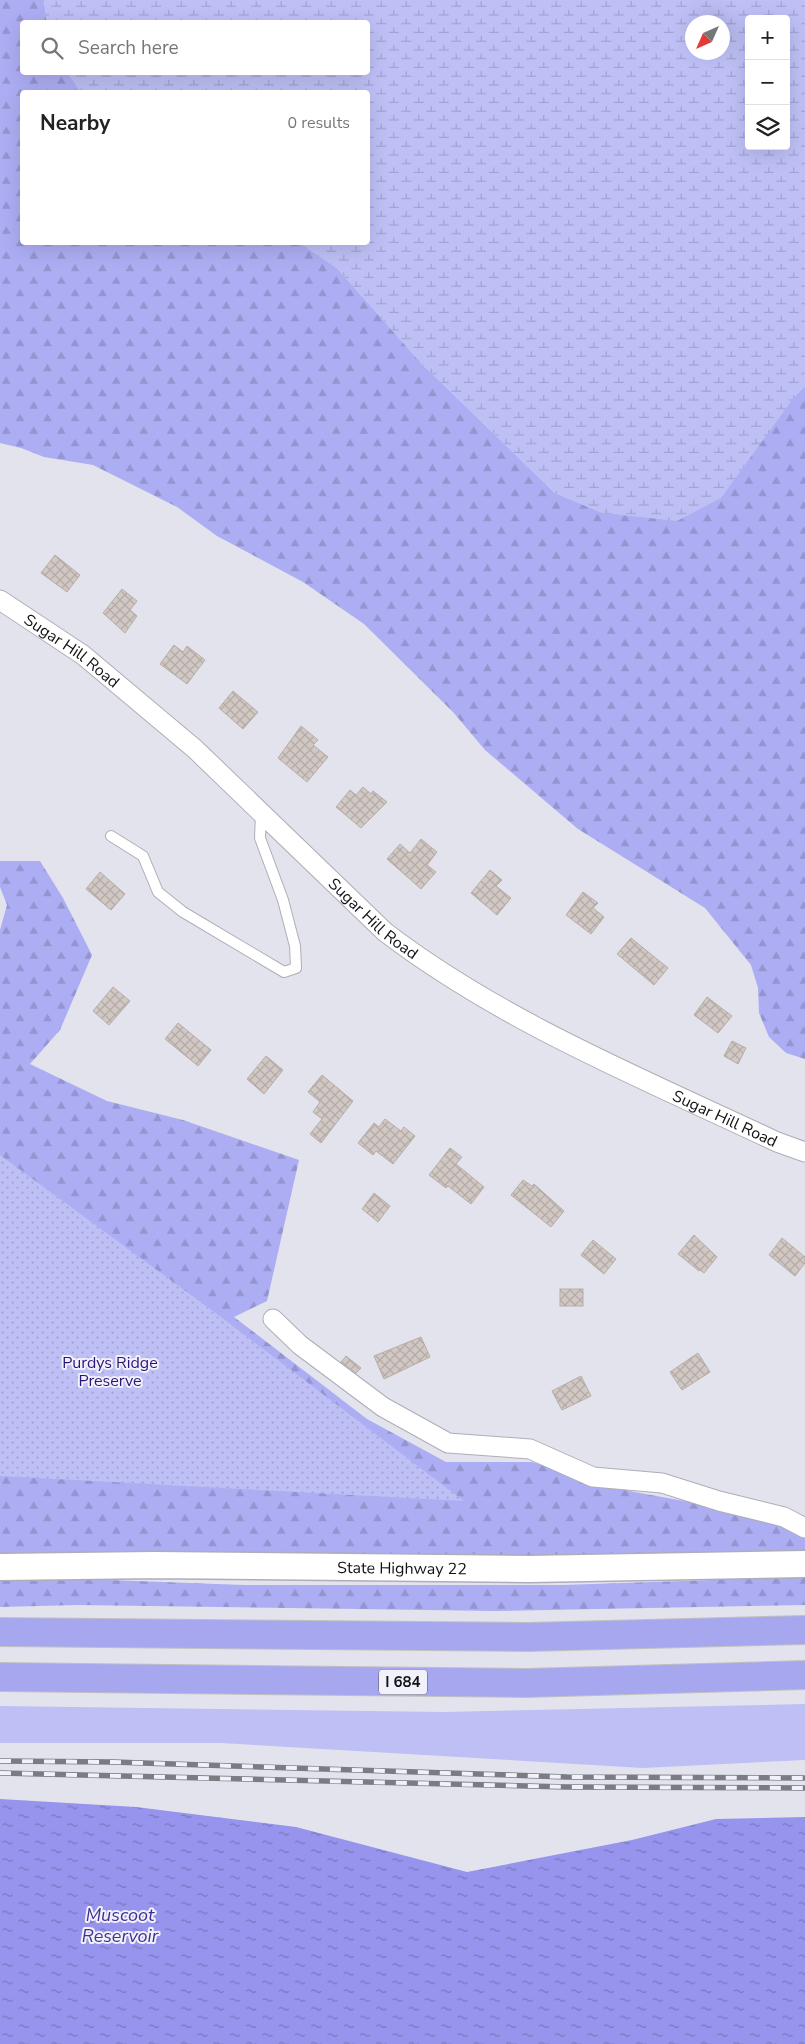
<!DOCTYPE html>
<html lang="en">
<head>
<meta charset="utf-8">
<style>
  body { margin:0; font-family:"Nunito Sans",sans-serif; background:#f6f6f6; color:#222 }
  .controls { position:absolute; right:15px; top:15px; display:grid; overflow:hidden; border-radius:5px; box-shadow:0 5px 20px #0002 }
  .controls button { width:45px; height:45px; display:grid; place-items:center; padding:0; border:0; border-bottom:1px solid #e0e0e0; background:#fff; color:#222; font:25px sans-serif }
  .compass { position:absolute; left:685px; top:15px; width:45px; height:45px; border-radius:50%; background:#fff; box-shadow:0 5px 20px #0002; rotate:225deg }
  .list { margin:0; padding:0; list-style:none }
  h2 { display:flex; justify-content:space-between; align-items:center; height:65px; margin:0; padding:0 20px; font-size:21px }
  h2 small { font-size:16px; font-weight:400; color:#767676 }
  .icon { flex:none; width:28px; height:28px; fill:none; stroke:currentColor; stroke-width:2; stroke-linecap:round; stroke-linejoin:round }
  .map { position:relative; flex:none; width:805px; height:2044px; overflow:hidden }
  .search { position:absolute; background:#fff; box-shadow:0 5px 20px #0002; left:20px; top:20px; width:350px; height:55px; display:flex; align-items:center; gap:12px; box-sizing:border-box; padding:0 18px; border-radius:5px; color:#767676; font-size:19px }
  .panel { position:absolute; background:#fff; box-shadow:0 5px 20px #0002; left:20px; top:90px; width:350px; height:155px; border-radius:5px }
  .map>svg:first-child { display:block }
  .green { fill:#bebff5 }
  .forest { fill:url(#forest-firs) }
  .wetland { fill:url(#wetland-marsh); fill-rule:evenodd }
  .park { fill:url(#park-dots) }
  .water { fill:url(#water-ripples) }
  .building { fill:url(#building-cross-hatch); stroke:#b7ada8 }
  .lines { fill:none; stroke-linecap:round; stroke-linejoin:round }
  .lane-casing { stroke:#adaeb7; stroke-width:12 }
  .street-casing { stroke:#adaeb7; stroke-width:21 }
  .secondary-casing { stroke:#adaeb7; stroke-width:29 }
  .highway-casing { stroke:#c1c1c2; stroke-width:30 }
  .lane { stroke:#fff; stroke-width:10 }
  .street { stroke:#fff; stroke-width:19 }
  .secondary { stroke:#fff; stroke-width:26 }
  .highway { stroke:#a7a7f0; stroke-width:28 }
  .rail-casing { stroke:#7b7b82; stroke-width:5.5 }
  .rail { stroke:#f0f1fb; stroke-width:4; stroke-dasharray:11; stroke-linecap:butt }
  .labels { text-anchor:middle; stroke-width:4; stroke-linejoin:round; paint-order:stroke }
  .shield { fill:#f0f1fb; stroke:#55555a; stroke-width:1 }
  .shield-label { font-size:15px; font-weight:bold; fill:#121215 }
  .street-label { font-size:16px; fill:#121215; stroke:#f0f1fb }
  .park-label { font-size:16px; fill:#2d147a; stroke:#f0f1fb }
  .water-label { font-size:18px; font-style:italic; fill:#3f2f93; stroke:#f0f1fb }
</style>
</head>
<body>
<div class="map">
<svg width="805" height="2044" viewBox="0 0 805 2044">
  <defs>
    <pattern id="forest-firs" width="22" height="20" patternUnits="userSpaceOnUse" patternTransform="scale(1.25)"><rect width="22" height="20" fill="#adadf4"/><path d="M5 1l3.5 6h-7zM16 11l3.5 6h-7z" fill="#9494d0"/></pattern>
    <pattern id="wetland-marsh" width="20" height="14" patternUnits="userSpaceOnUse" patternTransform="scale(1.25)"><rect width="20" height="14" fill="#bebff5"/><path d="M1 5h8M5 5V1M11 12h8M15 12V8" fill="none" stroke="#a2a3d1"/></pattern>
    <pattern id="park-dots" width="8" height="8" patternUnits="userSpaceOnUse" patternTransform="scale(1.25)"><rect width="8" height="8" fill="#bebff5"/><path d="M2 2h.1M6 6h.1" fill="none" stroke="#a2a3d1" stroke-width="1.8" stroke-linecap="round"/></pattern>
    <pattern id="water-ripples" width="26" height="14" patternUnits="userSpaceOnUse" patternTransform="scale(1.25)"><rect width="26" height="14" fill="#9694ec"/><path d="M2 4q2-2 4 0t4 0M15 11q2-2 4 0t4 0" fill="none" stroke="#7977be"/></pattern>
    <pattern id="building-cross-hatch" width="8" height="8" patternUnits="userSpaceOnUse" patternTransform="scale(1.25)"><rect width="8" height="8" fill="#d2c8c3"/><path d="M0 0l8 8M0 8l8-8" fill="none" stroke="#b3aba7"/></pattern>
  </defs>
  <rect width="100%" height="100%" fill="#e3e3ed"/>
  <path class="green" d="M805,1704V1760L643,1768L221,1743H0V1706L444,1712Z"/>
  <g class="forest">
    <path d="M0,0H44L47,22H22V72L68,73L81,92H22V242L300,243L337,268L422,364L555,493L603,513L795,396L805,386V1059L786,1053L769,1037L759,1013L758,988L751,965L705,908L578,829L485,750L453,712L364,624L303,582L217,536L177,507L93,465L44,457L21,448L0,443Z"/>
    <path d="M0,861H40L63,898L92,955L60,1030L30,1064L107,1101L183,1120L299,1160L267,1301L234,1317L367,1419L446,1462H532L629,1491L717,1507L782,1524L805,1535V1556L0,1563V930L7,905L0,887Z"/>
    <path d="M805,1577V1605L496,1611L78,1605L0,1607V1581L55,1578L244,1585H563Z"/>
  </g>
  <path class="wetland" d="M44,0H805V386L795,396L721,498L677,521L603,513L555,493L422,364L337,268L300,243L368,242V92H81L68,73L368,72V22H47ZM749,19H786V146H749ZM692,22H722V52H692Z"/>
  <path class="park" d="M0,1155L217,1314L464,1501L0,1476Z"/>
  <path class="water" d="M0,1799L136,1807L296,1827L467,1872L632,1840L716,1819L805,1817V2044H0Z"/>
  <g class="building">
    <path d="M55,555L80,575L67,592L41,573Z"/>
    <path d="M122,589L137,601L130,610L137,616L125,633L103,613Z"/>
    <path d="M174,645L183,652L187,646L205,660L187,684L160,664Z"/>
    <path d="M233,691L258,712L243,729L219,708Z"/>
    <path d="M301,726L318,740L313,745L328,757L307,782L278,758Z"/>
    <path d="M363,787L371,794L373,791L387,802L361,828L336,807L350,790L356,795Z"/>
    <path d="M421,839L437,852L427,865L436,872L421,889L387,859L400,844L410,853Z"/>
    <path d="M490,870L502,880L496,886L511,898L497,915L471,893Z"/>
    <path d="M100,872L125,894L111,910L86,889Z"/>
    <path d="M583,892L598,903L593,908L604,917L591,934L566,915Z"/>
    <path d="M631,938L668,968L654,985L617,954Z"/>
    <path d="M113,987L130,1001L109,1025L93,1011Z"/>
    <path d="M707,997L732,1016L718,1033L694,1015Z"/>
    <path d="M178,1023L211,1050L198,1066L165,1039Z"/>
    <path d="M732,1041L746,1048L738,1064L724,1056Z"/>
    <path d="M266,1056L283,1070L264,1094L247,1079Z"/>
    <path d="M322,1075L353,1101L321,1143L310,1134L322,1119L313,1112L320,1102L308,1092Z"/>
    <path d="M385,1119L401,1131L404,1127L415,1136L393,1164L376,1151L373,1155L358,1143L374,1123L379,1127Z"/>
    <path d="M450,1148L462,1157L456,1164L484,1187L471,1204L448,1186L446,1188L429,1175Z"/>
    <path d="M523,1180L532,1186L534,1184L564,1211L551,1227L511,1195Z"/>
    <path d="M374,1193L390,1206L378,1222L362,1209Z"/>
    <path d="M694,1235L717,1257L704,1273L700,1270L699,1271L678,1254Z"/>
    <path d="M782,1238L805,1257V1263L795,1276L769,1255Z"/>
    <path d="M593,1240L616,1259L604,1274L581,1255Z"/>
    <rect x="560" y="1289" width="23" height="17"/>
    <path d="M421,1337L430,1357L384,1379L374,1356Z"/>
    <path d="M698,1353L710,1372L682,1390L670,1372Z"/>
    <path d="M346,1356L361,1368L356,1373L341,1362Z"/>
    <path d="M581,1376L591,1396L562,1410L552,1391Z"/>
  </g>
  <g class="lines">
    <defs>
      <path id="lane" d="M111,836L143,856L158,892L183,912L284,972L296,968L295,946L283,900L260,838L261,813"/>
      <g id="street">
        <path id="s1" d="M0,600L83,655L195,749L385,932C503,1022 644,1079 777,1142L805,1152"/>
        <path d="M273,1319L300,1345L383,1407L448,1443L530,1449L593,1477L662,1483L719,1501L784,1517L805,1528"/>
      </g>
      <g id="secondary">
        <path id="s2" d="M0,1567L154,1565L529,1569L805,1564"/>
      </g>
      <g id="highway">
        <path d="M0,1632L528,1637L805,1630"/>
        <path d="M0,1677L526,1683L805,1675"/>
      </g>
    </defs>
    <use href="#lane" class="lane-casing"/>
    <use href="#street" class="street-casing"/>
    <use href="#secondary" class="secondary-casing"/>
    <use href="#highway" class="highway-casing"/>
    <use href="#lane" class="lane"/>
    <use href="#street" class="street"/>
    <use href="#secondary" class="secondary"/>
    <use href="#highway" class="highway"/>
    <defs>
      <g id="rail">
        <path d="M0,1761L113,1762L567,1777L805,1778"/>
        <path d="M0,1773L567,1787L805,1788"/>
      </g>
    </defs>
    <use href="#rail" class="rail-casing"/>
    <use href="#rail" class="rail"/>
  </g>
  <g class="labels">
    <rect class="shield" x="379" y="1669.5" width="48" height="25" rx="4"/>
    <g class="shield-label">
      <text x="403" y="1687">I 684</text>
    </g>
    <g class="street-label">
      <text dy="6" stroke="none"><textPath href="#s1" startOffset="88">Sugar Hill Road</textPath></text>
      <text dy="6" stroke="none"><textPath href="#s1" startOffset="492">Sugar Hill Road</textPath></text>
      <text dy="6" stroke="none"><textPath href="#s1" startOffset="898">Sugar Hill Road</textPath></text>
      <text dy="6" stroke="none"><textPath href="#s2" startOffset="402">State Highway 22</textPath></text>
    </g>
    <g class="park-label">
      <text x="110" y="1368">Purdys Ridge<tspan x="110" dy="18">Preserve</tspan></text>
    </g>
    <g class="water-label">
      <text x="120" y="1921">Muscoot<tspan x="120" dy="21">Reservoir</tspan></text>
    </g>
  </g>
</svg>
<div class="controls">
<button>+</button>
<button>−</button>
<button><svg class="icon" aria-label="layers" viewBox="0 0 24 24"><path d="M12 4l9 5-9 5-9-5zM3 14l9 5 9-5"/></svg></button>
</div>
<svg class="compass" viewBox="-18 -18 36 36"><path d="M0-13l5 13h-10z" fill="#e53935"/><path d="M0 13l5-13h-10z" fill="#767676"/></svg>
<div class="search"><svg class="icon" aria-label="search" viewBox="0 0 24 24"><circle cx="10" cy="10" r="6"/><path d="M15 15l6 6"/></svg>Search here</div>
<section class="panel">
<h2>Nearby<small>0 results</small></h2>
<ul class="list">
</ul>
</section>
</div>
</body>
</html>
